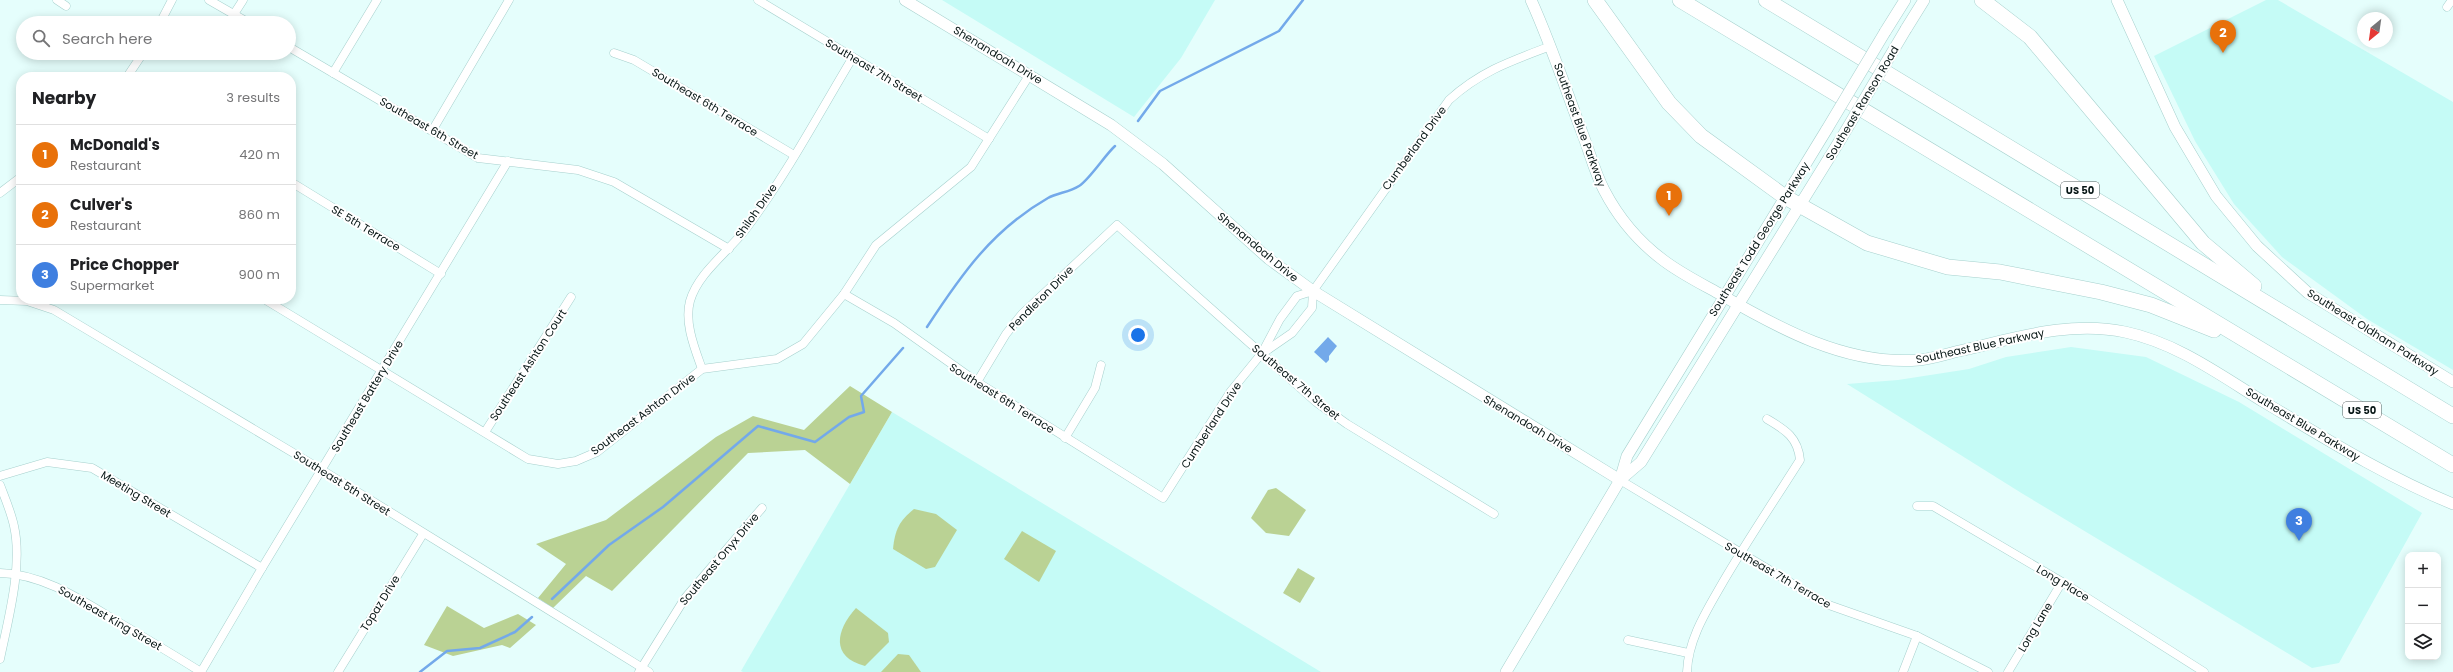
<!DOCTYPE html>
<html lang="en">
<head>
<meta charset="utf-8">
<style>
  body { margin:0; font-family:Poppins,sans-serif; background:#f2f2f2; color:#202124 }
  .controls { position:absolute; right:12px; bottom:12px; display:grid; overflow:hidden; border-radius:8px; box-shadow:0 2px 10px #0003 }
  .controls button { width:36px; height:36px; display:grid; place-items:center; padding:0; border:0; border-bottom:1px solid #e0e0e0; background:#fff; color:#202124; font:20px sans-serif }
  .compass { position:absolute; left:2357px; top:12px; width:36px; height:36px; border-radius:50%; background:#fff; box-shadow:0 2px 10px #0003; rotate:209deg }
  .you { position:absolute; left:1138px; top:335px; width:14px; height:14px; margin:-10px; border:3px solid #fff; border-radius:50%; background:#1a73e8; box-shadow:0 0 0 6px #1a73e833 }
  .badge { display:grid; place-items:center; width:26px; height:26px; border-radius:50%; background:#0f766e; color:#fff; font-size:13px; font-weight:700 }
  .pin { position:absolute; translate:-50% -33px; filter:drop-shadow(0 1px 2px #0008) }
  .pin::after { content:''; position:absolute; top:21px; width:14px; height:12px; background:inherit; clip-path:polygon(0 0,100% 0,50% 100%) }
  .list { margin:0; padding:0; list-style:none }
  h2 { display:flex; justify-content:space-between; align-items:center; height:52px; margin:0; padding:0 16px; font-size:17px }
  h2 small { font-size:13px; font-weight:400; color:#757577 }
  .list li { display:grid; grid-template-columns:26px 1fr auto; gap:12px; align-items:center; box-sizing:border-box; height:60px; padding:0 16px; border-top:1px solid #e0e0e0 }
  .list b { display:block; font-size:15px; white-space:nowrap }
  .list p { margin:0; font-size:13px; white-space:nowrap; color:#757577 }
  .list em { font-size:13px; font-style:normal; color:#757577 }
  .icon { flex:none; width:22px; height:22px; fill:none; stroke:currentColor; stroke-width:2; stroke-linecap:round; stroke-linejoin:round }
  .map { position:relative; flex:none; width:2453px; height:672px; overflow:hidden }
  .search { position:absolute; background:#fff; box-shadow:0 2px 10px #0003; left:16px; top:16px; width:280px; height:44px; display:flex; align-items:center; gap:10px; box-sizing:border-box; padding:0 14px; border-radius:22px; color:#757577; font-size:15px }
  .panel { position:absolute; background:#fff; box-shadow:0 2px 10px #0003; left:16px; top:72px; width:280px; height:232px; border-radius:16px }
  .map>svg:first-child { display:block }
  .built { fill:#c5fbf6 }
  .green { fill:#bad294 }
  .water { fill:#73a9ea }
  .lines { fill:none; stroke-linecap:round; stroke-linejoin:round }
  .stream { stroke:#73a9ea; stroke-width:2.5 }
  .street-casing { stroke:#a6d0cd; stroke-width:9 }
  .secondary-casing { stroke:#a6d0cd; stroke-width:12 }
  .highway-casing { stroke:#a6d0cd; stroke-width:16 }
  .street { stroke:#fff; stroke-width:8 }
  .secondary { stroke:#fff; stroke-width:11 }
  .highway { stroke:#fff; stroke-width:15 }
  .secondary-bridge-casing { stroke:#a6d0cd; stroke-width:12; stroke-linecap:butt }
  .secondary-bridge { stroke:#fff; stroke-width:11 }
  .labels { text-anchor:middle; stroke-width:4; stroke-linejoin:round; paint-order:stroke }
  .shield { fill:#fff; stroke:#515b5a; stroke-width:1 }
  .shield-label { font-size:10px; font-weight:bold; fill:#061514 }
  .street-label { font-size:11px; fill:#061514; stroke:#fff }
</style>
</head>
<body>
<div class="map">
<svg width="2453" height="672" viewBox="0 0 2453 672">
  <rect width="100%" height="100%" fill="#e5fefc"/>
  <g class="built">
    <path d="M942,0H1215L1181,58L1134,117Z"/>
    <path d="M2266,0H2278L2453,102V370L2367,319L2282,257L2234,204L2195,141L2154,56Z"/>
    <path d="M2071,347L2146,357L2239,402L2422,513L2339,663L2312,668L2023,494L1847,384L1898,380L1969,369L2006,357Z"/>
    <path d="M892,412L1321,672H743L741,671Z"/>
  </g>
  <g class="green">
    <path d="M850,386L892,412L850,484L805,450L748,453L612,591L586,576L553,608L538,598L566,564L536,544L606,520L716,437L753,416L804,430Z"/>
    <path d="M1276,488L1306,510L1289,536L1266,533L1251,518L1268,490Z"/>
    <path d="M914,509L936,514L957,530L935,567L926,569L893,549C895,530 899,521 914,509Z"/>
    <path d="M1022,531L1056,551L1039,582L1004,559Z"/>
    <path d="M1298,568L1315,578L1300,603L1283,593Z"/>
    <path d="M447,606L484,628L518,614L536,625L510,648L502,645L453,656L424,645Z"/>
    <path d="M856,608L888,633L889,642L865,666C830,657 836,630 856,608Z"/>
    <path d="M898,654L909,655L921,672H881Z"/>
  </g>
  <path class="water" d="M1328,337L1337,346L1329,356V360L1326,363L1314,352Z"/>
  <g class="lines">
    <g class="stream">
      <path d="M1138,121L1160,91L1279,31L1303,0"/>
      <path d="M927,327C961,275 992,230 1048,198C1057,193 1070,192 1079,186C1089,180 1105,155 1115,146"/>
      <path d="M552,599L609,545L663,507L758,426L815,442L849,417L864,412L861,396L903,348"/>
      <path d="M420,672L447,651L480,648L515,632L532,617"/>
    </g>
    <defs>
      <g id="street">
        <path d="M57,0L66,6"/>
        <path d="M209,0L249,23"/>
        <path d="M758,0L989,139"/>
        <path d="M2447,7L2452,0"/>
        <path d="M234,14L243,0"/>
        <path d="M160,23L172,0"/>
        <path d="M289,47L478,158L578,170L614,182L729,249"/>
        <path d="M614,53L634,60L794,155"/>
        <path d="M333,73L377,0"/>
        <path d="M127,77L143,53"/>
        <path d="M432,131L509,0"/>
        <path d="M291,182L441,274"/>
        <path d="M0,193L21,177"/>
        <path d="M844,294L894,323L977,382L1163,498L1231,391L1262,353L1280,319L1297,296L1313,291"/>
        <path d="M264,299L528,459L558,464L576,461L597,452L702,369L777,359L803,344L844,294L876,245L971,167L1030,74"/>
        <path d="M0,300L27,301L54,310L322,470L649,672"/>
        <path d="M1263,353L1292,333L1312,308L1313,291L1449,100C1481,71 1511,61 1551,46"/>
        <path d="M702,369C695,349 684,323 690,301C698,273 728,252 745,230C786,176 818,115 853,57"/>
        <path d="M977,382L1006,334L1022,314L1117,225L1316,402L1347,424L1494,514"/>
        <path d="M485,432L571,297"/>
        <path d="M1065,438L1095,388L1101,365"/>
        <path d="M0,476L47,462L92,468L262,568"/>
        <path d="M1620,480L1826,604L1917,636L1988,672"/>
        <path d="M0,485C5,498 11,512 14,526C23,566 8,620 0,659"/>
        <path d="M1917,506H1933L2062,582L2204,672"/>
        <path d="M0,573C44,574 83,601 120,623C147,639 174,655 201,672"/>
        <path d="M1628,640L1688,653"/>
        <path d="M201,672L262,568L508,161"/>
        <path d="M338,672L423,534"/>
        <path d="M639,672L685,598L762,508"/>
        <path d="M1687,672C1688,639 1707,610 1723,582C1747,541 1774,501 1800,460C1798,438 1786,430 1767,419"/>
        <path d="M1903,672L1917,636"/>
        <path d="M2008,672L2062,582"/>
      </g>
      <g id="secondary">
        <path d="M905,0L1111,125L1163,164L1269,259L1313,291L1620,480"/>
        <path d="M1531,0C1551,44 1566,90 1583,135C1590,153 1595,173 1604,190C1618,217 1639,242 1663,260C1680,273 1700,283 1718,293C1778,328 1847,366 1919,360C1932,359 1946,354 1959,351C2013,339 2069,320 2125,332C2177,343 2220,375 2264,402C2326,439 2387,477 2453,504"/>
        <path d="M2117,0L2175,127L2216,196L2257,246L2308,293L2453,382"/>
        <path d="M1906,29L1924,0"/>
        <path d="M1885,32L1905,0"/>
        <path d="M1620,480L1641,462L1842,137"/>
        <path d="M1506,672L1620,480L1627,456L1827,129"/>
      </g>
      <g id="highway">
        <path d="M1595,0L1669,103L1701,136L1785,197L1867,243L1948,267L2000,272L2101,292L2151,305L2214,330"/>
        <path d="M1680,0L2453,465"/>
        <path d="M1766,0L2453,416"/>
        <path d="M1982,0L2030,37L2203,243L2254,286"/>
      </g>
    </defs>
    <use href="#street" class="street-casing"/>
    <use href="#secondary" class="secondary-casing"/>
    <use href="#highway" class="highway-casing"/>
    <use href="#street" class="street"/>
    <use href="#secondary" class="secondary"/>
    <use href="#highway" class="highway"/>
    <defs>
      <g id="secondary-bridge">
        <path d="M1827,129L1885,32"/>
        <path d="M1842,137L1906,29"/>
      </g>
    </defs>
    <use href="#secondary-bridge" class="secondary-bridge-casing"/>
    <use href="#secondary-bridge" class="secondary-bridge"/>
  </g>
  <g class="labels">
    <g class="shield">
      <rect x="2061" y="182" width="38" height="16" rx="3"/>
      <rect x="2343" y="402" width="38" height="16" rx="3"/>
    </g>
    <g class="shield-label">
      <text x="2080" y="194">US 50</text>
      <text x="2362" y="414">US 50</text>
    </g>
    <g class="street-label">
      <text transform="translate(998 55) rotate(31)" y="4">Shenandoah Drive</text>
      <text transform="translate(874 70) rotate(31)" y="4">Southeast 7th Street</text>
      <text transform="translate(705 102) rotate(31)" y="4">Southeast 6th Terrace</text>
      <text transform="translate(1862 103) rotate(-59)" y="4">Southeast Ranson Road</text>
      <text transform="translate(1580 125) rotate(70)" y="4">Southeast Blue Parkway</text>
      <text transform="translate(429 128) rotate(30)" y="4">Southeast 6th Street</text>
      <text transform="translate(1414 148) rotate(-54)" y="4">Cumberland Drive</text>
      <text transform="translate(756 211) rotate(-55)" y="4">Shiloh Drive</text>
      <text transform="translate(366 228) rotate(31)" y="4">SE 5th Terrace</text>
      <text transform="translate(1759 239) rotate(-58)" y="4">Southeast Todd George Parkway</text>
      <text transform="translate(1258 247) rotate(40)" y="4">Shenandoah Drive</text>
      <text transform="translate(1041 298) rotate(-45)" y="4">Pendleton Drive</text>
      <text transform="translate(2373 332) rotate(32)" y="4">Southeast Oldham Parkway</text>
      <text transform="translate(1980 346) rotate(-12)" y="4">Southeast Blue Parkway</text>
      <text transform="translate(528 365) rotate(-57)" y="4">Southeast Ashton Court</text>
      <text transform="translate(1296 382) rotate(40)" y="4">Southeast 7th Street</text>
      <text transform="translate(367 396) rotate(-59)" y="4">Southeast Battery Drive</text>
      <text transform="translate(1002 398) rotate(32)" y="4">Southeast 6th Terrace</text>
      <text transform="translate(643 414) rotate(-37)" y="4">Southeast Ashton Drive</text>
      <text transform="translate(1528 424) rotate(31)" y="4">Shenandoah Drive</text>
      <text transform="translate(2303 424) rotate(31)" y="4">Southeast Blue Parkway</text>
      <text transform="translate(1211 425) rotate(-57)" y="4">Cumberland Drive</text>
      <text transform="translate(342 483) rotate(32)" y="4">Southeast 5th Street</text>
      <text transform="translate(136 494) rotate(31)" y="4">Meeting Street</text>
      <text transform="translate(719 559) rotate(-50)" y="4">Southeast Onyx Drive</text>
      <text transform="translate(1778 575) rotate(30)" y="4">Southeast 7th Terrace</text>
      <text transform="translate(2063 583) rotate(31)" y="4">Long Place</text>
      <text transform="translate(380 603) rotate(-58)" y="4">Topaz Drive</text>
      <text transform="translate(110 618) rotate(30)" y="4">Southeast King Street</text>
      <text transform="translate(2035 627) rotate(-59)" y="4">Long Lane</text>
    </g>
  </g>
</svg>
<div class="controls">
<button>+</button>
<button>−</button>
<button><svg class="icon" aria-label="layers" viewBox="0 0 24 24"><path d="M12 4l9 5-9 5-9-5zM3 14l9 5 9-5"/></svg></button>
</div>
<svg class="compass" viewBox="-18 -18 36 36"><path d="M0-13l5 13h-10z" fill="#e53935"/><path d="M0 13l5-13h-10z" fill="#757577"/></svg>
<div class="you"></div>
<div class="pin badge" style="left:1669px;top:216px;background:#e8710a">1</div>
<div class="pin badge" style="left:2223px;top:53px;background:#e8710a">2</div>
<div class="pin badge" style="left:2299px;top:541px;background:#3f7fe0">3</div>
<div class="search"><svg class="icon" aria-label="search" viewBox="0 0 24 24"><circle cx="10" cy="10" r="6"/><path d="M15 15l6 6"/></svg>Search here</div>
<section class="panel">
<h2>Nearby<small>3 results</small></h2>
<ul class="list">
<li><span class="badge" style="background:#e8710a">1</span><div><b>McDonald's</b><p>Restaurant</p></div><em>420 m</em></li>
<li><span class="badge" style="background:#e8710a">2</span><div><b>Culver's</b><p>Restaurant</p></div><em>860 m</em></li>
<li><span class="badge" style="background:#3f7fe0">3</span><div><b>Price Chopper</b><p>Supermarket</p></div><em>900 m</em></li>
</ul>
</section>
</div>
</body>
</html>
